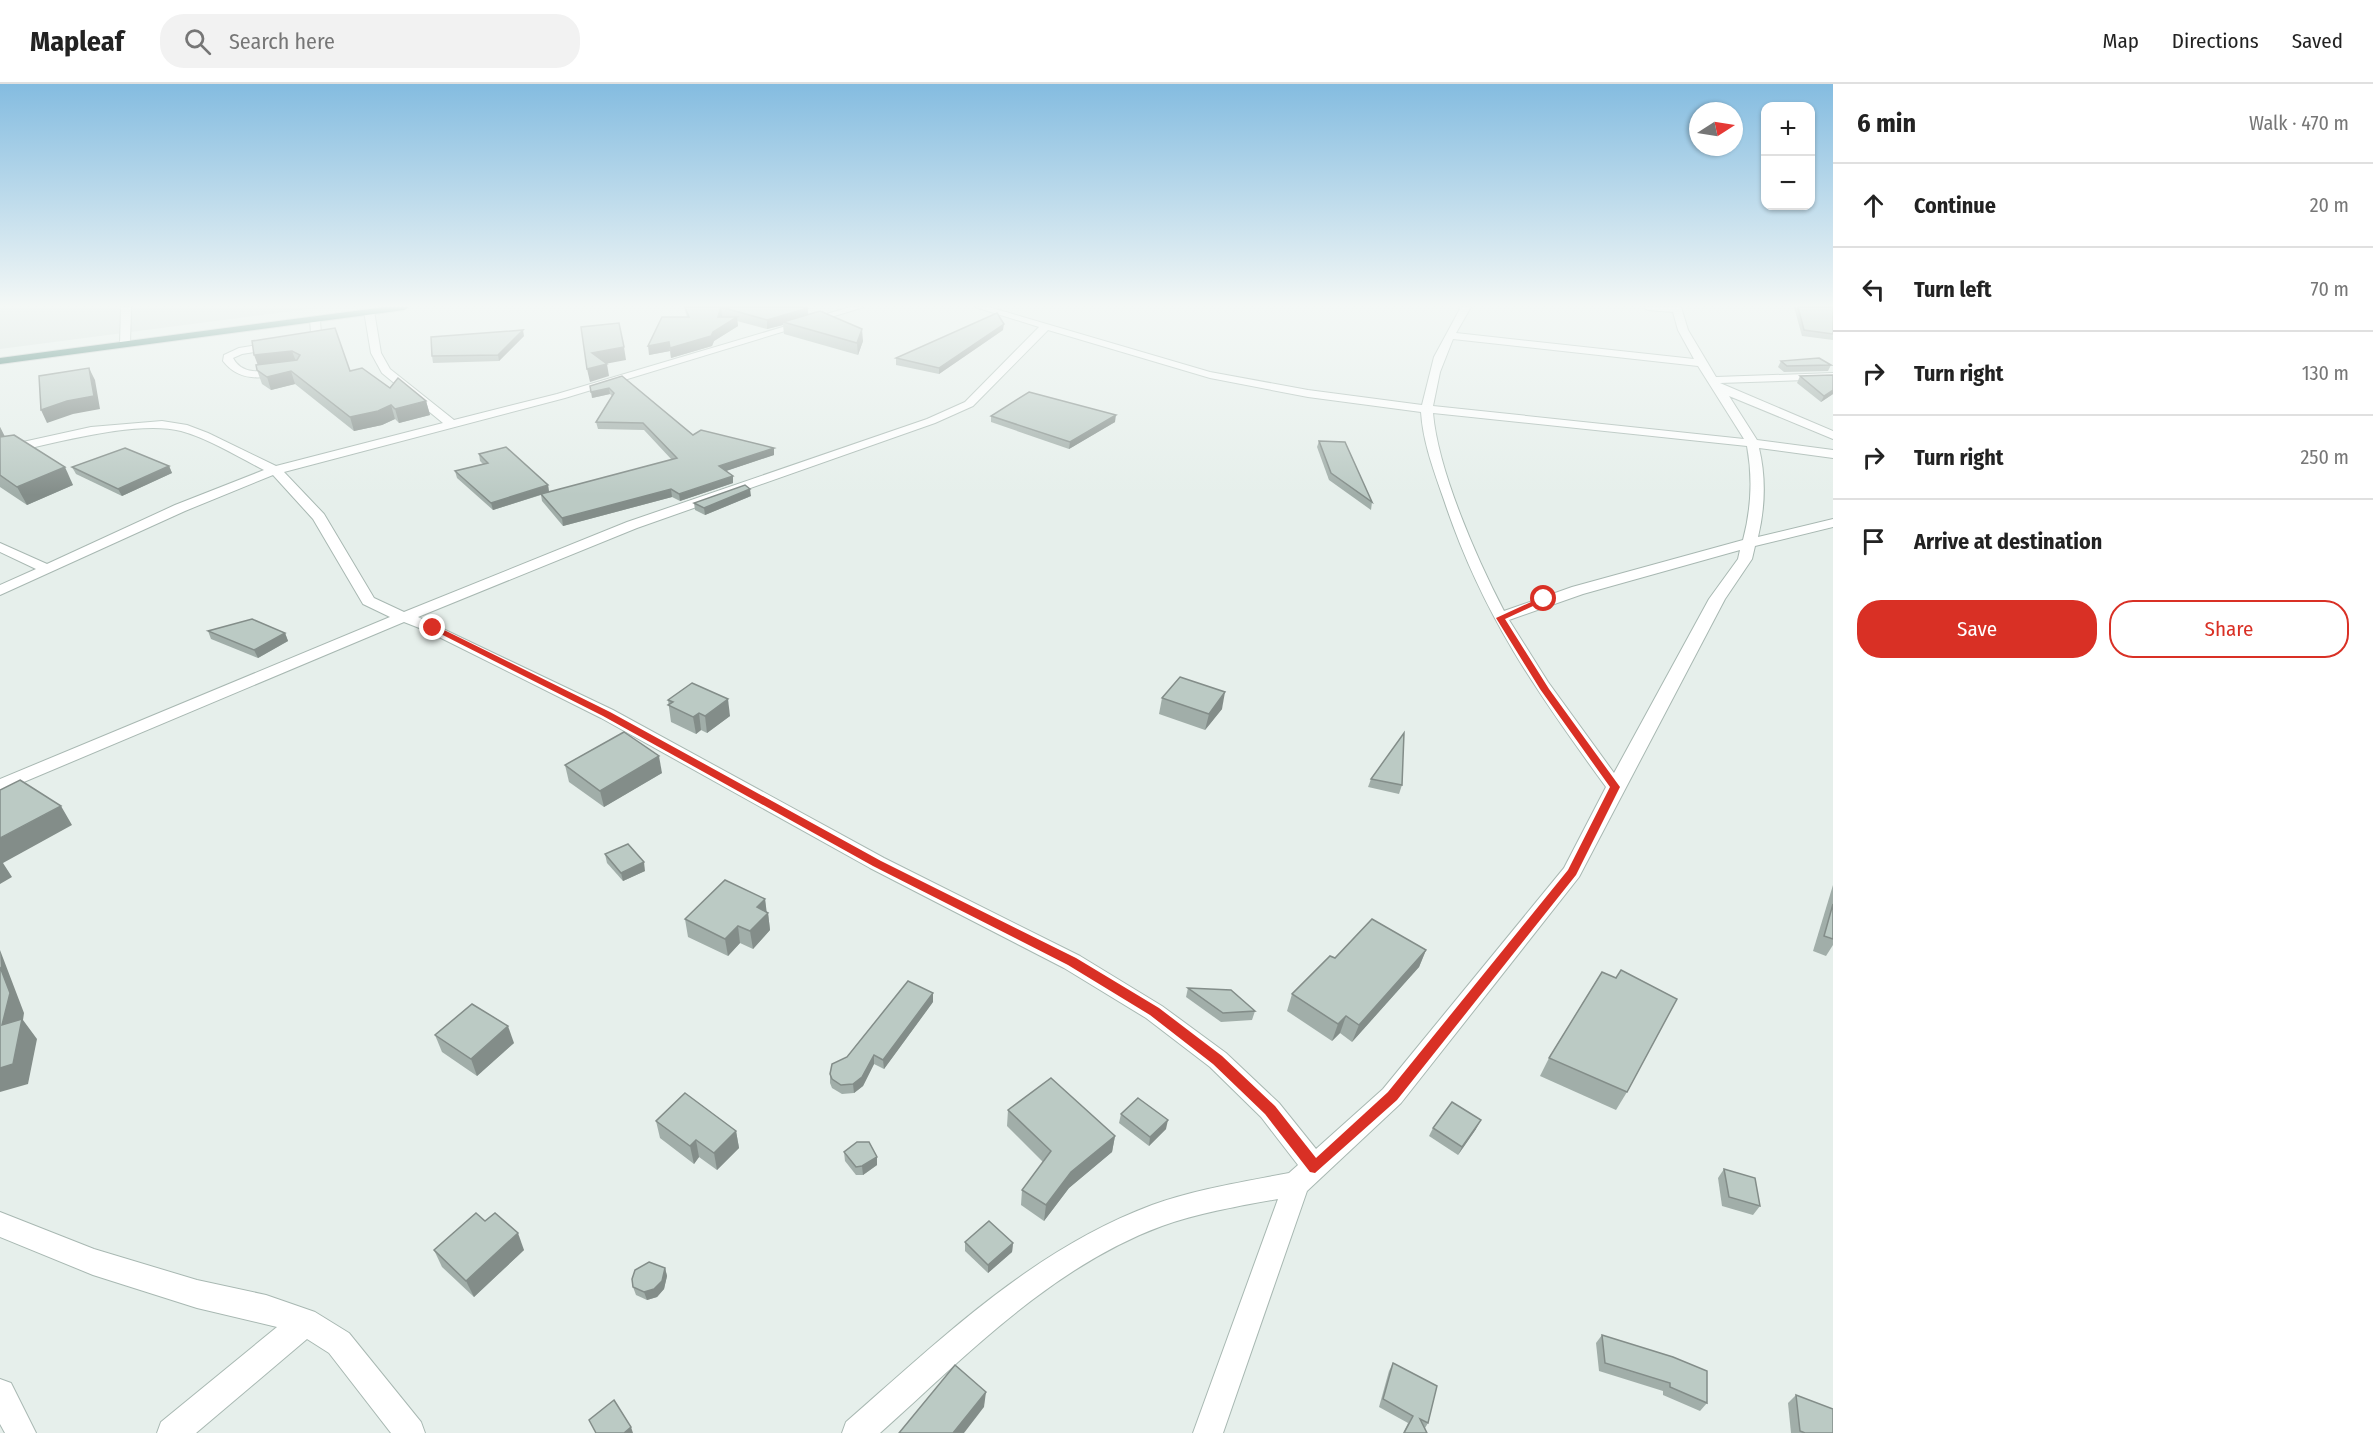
<!DOCTYPE html>
<html lang="en">
<head>
<meta charset="utf-8">
<style>
  body { margin:0; font-family:"Fira Sans Condensed",sans-serif; background:#f2f2f2; color:#222 }
  .controls { position:absolute; right:18px; top:18px; display:grid; overflow:hidden; border-radius:12px; box-shadow:0 2px 4px #0004 }
  .controls button { width:54px; height:54px; display:grid; place-items:center; padding:0; border:0; border-bottom:2px solid #e0e0e0; background:#fff; color:#222; font:30px sans-serif }
  .compass { position:absolute; left:1689px; top:18px; width:54px; height:54px; border-radius:50%; background:#fff; box-shadow:0 2px 4px #0004; rotate:78deg }
  .stop { position:absolute; width:18px; height:18px; margin:-14px; border:4px solid #d93025; border-radius:50%; background:#fff }
  .stop.end { background:#d93025; border-color:#fff; box-shadow:0 2px 6px #0008 }
  .list { margin:0; padding:0; list-style:none }
  h2 { display:flex; justify-content:space-between; align-items:center; height:78px; margin:0; padding:0 24px; font-size:26px }
  h2 small { font-size:20px; font-weight:400; color:#767676 }
  .list li { display:grid; grid-template-columns:39px 1fr auto; gap:18px; align-items:center; box-sizing:border-box; height:84px; padding:0 24px; border-top:2px solid #e0e0e0 }
  .list b { display:block; font-size:22px; white-space:nowrap }
  .list em { font-size:20px; font-style:normal; color:#767676 }
  .actions { display:flex; gap:12px; padding:18px 24px }
  .actions a { flex:1; padding:14px 0; border:2px solid #d93025; border-radius:24px; text-align:center; font-size:21px; color:#d93025 }
  .actions .main { background:#d93025; color:#fff }
  .icon { flex:none; width:33px; height:33px; fill:none; stroke:currentColor; stroke-width:2; stroke-linecap:round; stroke-linejoin:round }
  .map { position:relative; flex:none; width:1833px; height:1349px; overflow:hidden }
  header { display:flex; align-items:center; gap:36px; box-sizing:border-box; height:84px; padding:0 30px; background:#fff; border-bottom:2px solid #e0e0e0 }
  header strong { font-size:28px }
  nav { display:flex; gap:33px; margin-inline-start:auto; font-size:21px }
  .search { width:420px; height:54px; background:#f2f2f2; display:flex; align-items:center; gap:15px; box-sizing:border-box; padding:0 21px; border-radius:24px; color:#767676; font-size:22px }
  main { display:flex }
  aside { flex:1; background:#fff }
  .map>svg:first-child { display:block }
  .built { fill:#d4dfda }
  .lines { fill:none; stroke-linecap:round; stroke-linejoin:round }
  .minor-casing { stroke:#a8b8b2; stroke-width:2 }
  .highway-casing { stroke:#c2cac8; stroke-width:2 }
  .minor { fill:#fff; fill-rule:evenodd }
  .highway { fill:#2f6f62; fill-rule:evenodd }
  .wall { fill:#a1aea9 }
  .shaded-wall { fill:#838d89 }
  .building { fill:#bbcac4; stroke:#838d89; stroke-width:1.5 }
  .route { fill:#d93025 }
</style>
</head>
<body>
<header>
<strong>Mapleaf</strong>
<div class="search"><svg class="icon" aria-label="search" viewBox="0 0 24 24"><circle cx="10" cy="10" r="6"/><path d="M15 15l6 6"/></svg>Search here</div>
<nav><a>Map</a><a>Directions</a><a>Saved</a></nav>
</header>
<main>
<div class="map">
<svg width="1833" height="1349" viewBox="0 0 1833 1349">
  <rect width="100%" height="100%" fill="#e6efeb"/>
  <path class="built" d="M0,223H324L0,265Z"/>
  <g class="lines">
    <defs>
      <g id="minor">
        <path d="M121,223H131L130,260L125,263L120,260Z"/>
        <path d="M850,223H864L565,314L284,388L324,430L374,514L404,528L627,438L927,335L965,318L1039,243L975,223H989L1210,288L1308,306L1422,321L1434,273L1461,223H1471L1456,249L1694,275L1678,246L1673,228L1648,226L1643,223H1681L1688,246L1716,293L1833,289V295L1720,299L1833,347V355L1729,312L1757,356L1833,366V374L1759,364C1766,393 1765,424 1758,453L1833,435V443L1755,462L1752,475L1725,515L1579,793L1401,1019L1307,1107L1223,1349H1193L1278,1115C1239,1122 1199,1129 1162,1142C1051,1183 966,1272 880,1349H842L846,1338C941,1255 1032,1166 1152,1121C1196,1105 1243,1098 1289,1089L1298,1081L1261,1033L1210,983L1146,934L1064,884L870,784L601,634L427,547L404,538L0,708V695L390,533L363,520L313,435L273,391L185,427L0,511V501L36,485L0,468V459L47,480L175,421L264,386C238,373 210,355 181,347C137,335 46,361 0,371V363L91,343L162,337L187,341L208,349L276,382L443,339L382,289L371,269L364,227L369,224L374,227L381,269L390,285L454,336L557,310ZM1048,246L1210,294L1308,313L1421,328C1423,359 1434,387 1444,416C1482,530 1536,607 1606,703L1564,784L1383,1005L1316,1065L1279,1019L1226,969L1162,922L1080,872L884,774L613,626L418,533L637,444L935,339L973,322ZM1453,255L1698,282L1744,355L1433,322L1440,288ZM1433,329L1747,362C1753,394 1751,426 1743,456L1572,503L1504,527C1477,475 1438,387 1433,329ZM1740,466L1738,475L1709,515L1614,689L1548,598L1509,536L1583,510Z"/>
        <path d="M315,232L320,235L321,251L313,258L242,270L233,274C243,293 265,287 282,284L286,285V289C262,295 239,298 223,277L224,271L239,264L306,253L311,250L310,235Z"/>
        <path d="M0,1128L94,1165L197,1196L266,1211L315,1228L349,1249L421,1338L425,1349H391L329,1269L307,1255L196,1349H157L161,1338L277,1243L197,1224L93,1191L0,1153Z"/>
        <path d="M0,1295L11,1299L36,1349H5L0,1340Z"/>
      </g>
      <path id="highway" d="M385,223H409L404,226L0,280V274Z"/>
    </defs>
    <use href="#minor" class="minor-casing"/>
    <use href="#highway" class="highway-casing"/>
    <use href="#minor" class="minor"/>
    <use href="#highway" class="highway"/>
  </g>
  <g class="wall">
    <path d="M684,223H806H805L808,224V230L863,257L858,271L784,250L783,241L767,245L737,237L738,242L714,257L712,262L671,274L670,267L649,271L687,233Z"/>
    <path d="M1794,223H1833V256L1802,252Z"/>
    <path d="M335,244L350,287L390,304L426,317L430,331L399,339L395,335L382,341L354,347L295,300L271,306L262,300L257,286L258,281Z"/>
    <path d="M1003,246L939,290L896,281V274Z"/>
    <path d="M524,252L499,277L433,279L432,272Z"/>
    <path d="M1781,277L1831,281L1828,287L1784,288L1778,283Z"/>
    <path d="M622,292L693,351L774,371L726,387L733,399L680,417L672,413L563,442L542,417L541,411L493,426L457,394L455,387L483,380L480,377L479,370L548,401L549,408L672,376L644,346L598,345L596,338L612,312L610,310L592,314Z"/>
    <path d="M1800,292L1833,310L1821,318L1797,299Z"/>
    <path d="M991,332L1115,338L1069,365L991,338Z"/>
    <path d="M0,343L5,353L73,401L27,421L0,403Z"/>
    <path d="M1319,357L1372,418L1371,426L1329,396L1317,363Z"/>
    <path d="M169,382L172,389L122,412L76,390L72,383Z"/>
    <path d="M751,412L705,431L695,426L694,419Z"/>
    <path d="M208,547L285,549L288,557L258,574L211,555Z"/>
    <path d="M1162,614L1222,625L1205,646L1159,630Z"/>
    <path d="M668,616L730,632L707,649L701,646L696,650L671,638Z"/>
    <path d="M565,681L662,689L604,723L569,698Z"/>
    <path d="M1371,695L1402,701L1399,710L1368,703Z"/>
    <path d="M605,770L645,787L623,797L607,779Z"/>
    <path d="M1833,801V861L1826,872L1813,867Z"/>
    <path d="M765,815L766,828L768,829L770,846L753,865L740,859L728,872L688,853L685,835Z"/>
    <path d="M1426,866L1419,883L1352,958L1340,949L1332,957L1287,927L1292,910L1335,874Z"/>
    <path d="M1188,904L1255,927L1252,936L1221,938L1186,913Z"/>
    <path d="M933,918L884,985L874,980L863,1002L854,1009L842,1010L832,1004L830,999V990L847,973Z"/>
    <path d="M435,951L514,959L477,992L442,968Z"/>
    <path d="M1549,974L1627,1008L1616,1026L1540,992Z"/>
    <path d="M1008,1026L1115,1052L1112,1068L1069,1104L1044,1137L1021,1121L1022,1106L1043,1078L1007,1042Z"/>
    <path d="M1121,1030L1166,1045L1149,1062L1119,1039Z"/>
    <path d="M656,1037L736,1047L739,1064L717,1086L699,1073L694,1080L660,1054Z"/>
    <path d="M1433,1044L1476,1045L1458,1071L1429,1052Z"/>
    <path d="M844,1068L877,1081L863,1091H856L845,1077Z"/>
    <path d="M1724,1085L1760,1122L1753,1131L1722,1122L1718,1094Z"/>
    <path d="M485,1137L524,1166L474,1213L442,1183L434,1166Z"/>
    <path d="M965,1158L1013,1159L1012,1168L988,1189L965,1167Z"/>
    <path d="M665,1184L667,1192L664,1205L657,1213L647,1216L636,1211L633,1203Z"/>
    <path d="M1602,1251L1707,1319L1700,1327L1663,1311V1307L1599,1287L1596,1259Z"/>
    <path d="M1393,1279L1428,1339L1425,1344L1427,1349H1403L1408,1339L1379,1323L1389,1287Z"/>
    <path d="M1796,1311L1833,1349H1791L1788,1319Z"/>
  </g>
  <g class="shaded-wall">
    <path d="M721,223L722,232L719,242L718,233Z"/>
    <path d="M808,224V233L783,238V241L767,245V236Z"/>
    <path d="M737,233L738,242L714,257L712,262L671,274L670,264L713,248Z"/>
    <path d="M1004,240L1003,246L939,290V284Z"/>
    <path d="M862,245L863,257L858,271L857,259Z"/>
    <path d="M523,246L524,252L499,277L498,271Z"/>
    <path d="M669,258L670,267L649,271L648,262Z"/>
    <path d="M624,263L626,276L594,282L592,269Z"/>
    <path d="M292,267L297,280L259,284L254,271Z"/>
    <path d="M607,280L609,292L590,298L587,285Z"/>
    <path d="M89,284L95,296L100,325L73,330L47,339L41,326L67,317Z"/>
    <path d="M291,287L295,300L271,306L267,293Z"/>
    <path d="M609,304L610,310L592,314L591,308Z"/>
    <path d="M1833,306V310L1821,318L1824,312Z"/>
    <path d="M426,317L430,331L399,339L395,325Z"/>
    <path d="M391,321L395,335L382,341L354,347L350,333Z"/>
    <path d="M1116,331L1115,338L1069,365L1070,358Z"/>
    <path d="M0,343L8,359L0,361Z"/>
    <path d="M774,364V371L720,389L719,382Z"/>
    <path d="M169,382L172,389L122,412L118,405Z"/>
    <path d="M65,383L73,401L27,421L17,403Z"/>
    <path d="M733,392V399L680,417L679,410Z"/>
    <path d="M548,401L549,408L493,426L491,419Z"/>
    <path d="M671,405L672,413L563,442L562,434Z"/>
    <path d="M750,405L751,412L705,431L704,424Z"/>
    <path d="M285,549L288,557L258,574L254,566Z"/>
    <path d="M1225,608L1222,625L1205,646L1209,630Z"/>
    <path d="M728,615L730,632L707,649L705,632Z"/>
    <path d="M699,629L701,646L696,650L693,633Z"/>
    <path d="M659,672L662,689L604,723L600,707Z"/>
    <path d="M61,722L72,741L3,779L12,793L0,800V754Z"/>
    <path d="M644,778L645,787L623,797L621,789Z"/>
    <path d="M765,815L767,830L768,829L770,846L753,865L750,847L757,823Z"/>
    <path d="M738,842L740,859L728,872L725,855Z"/>
    <path d="M0,866L24,929L23,936L37,955L28,1000L0,1008V984L2,941Z"/>
    <path d="M1426,866L1419,883L1352,958L1359,941Z"/>
    <path d="M933,909V918L884,985L883,976Z"/>
    <path d="M1346,932L1340,949L1332,957L1338,940Z"/>
    <path d="M508,942L514,959L477,992L471,975Z"/>
    <path d="M874,971V980L863,1002L854,1009L853,1000Z"/>
    <path d="M1168,1036L1166,1045L1149,1062L1150,1053Z"/>
    <path d="M1481,1036L1476,1045L1458,1071L1462,1063Z"/>
    <path d="M736,1047L739,1064L717,1086L714,1069Z"/>
    <path d="M1115,1052L1112,1068L1069,1104L1044,1137L1046,1121L1071,1088Z"/>
    <path d="M696,1056L699,1073L694,1080L690,1062Z"/>
    <path d="M877,1073V1081L863,1091L862,1082Z"/>
    <path d="M518,1149L524,1166L474,1213L466,1197Z"/>
    <path d="M1013,1159L1012,1168L988,1189V1181Z"/>
    <path d="M665,1184L667,1192L664,1205L657,1213L647,1216L644,1208Z"/>
    <path d="M986,1308L984,1323L964,1349H953Z"/>
    <path d="M631,1343L633,1349H624Z"/>
  </g>
  <g class="building">
    <path d="M685,223H804L808,224L767,236L721,223L718,233H737L713,248L711,252L670,264L669,258L648,262L662,233H689Z"/>
    <path d="M1798,223H1833V250L1804,246Z"/>
    <path d="M820,227L862,245L857,259L783,238Z"/>
    <path d="M997,229L1004,240L939,284L896,274Z"/>
    <path d="M619,239L624,263L592,269L607,280L587,285L581,243Z"/>
    <path d="M335,244L350,287L362,284L390,304L398,294L426,317L395,325L391,321L378,327L350,333L291,287L267,293L257,286L256,281L297,276L300,271L292,267L254,271L252,257Z"/>
    <path d="M523,246L498,271L432,272L431,253Z"/>
    <path d="M1819,274L1831,281L1787,282L1781,277Z"/>
    <path d="M89,284L94,312L67,317L41,326L39,292Z"/>
    <path d="M1833,291V306L1824,312L1800,292Z"/>
    <path d="M622,292L693,351L701,346L774,364L719,382L733,392L679,410L671,405L562,434L541,410L677,374L643,339L596,338L614,309L609,304L591,308L590,302Z"/>
    <path d="M1029,308L1116,331L1070,358L991,332Z"/>
    <path d="M14,351L65,383L17,403L0,391V353Z"/>
    <path d="M1319,357L1345,358L1372,418L1331,389Z"/>
    <path d="M506,363L548,401L491,419L455,387L488,379L479,370Z"/>
    <path d="M125,364L169,382L118,405L72,383Z"/>
    <path d="M745,401L750,405L704,424L694,419Z"/>
    <path d="M252,535L285,549L254,566L208,547Z"/>
    <path d="M1180,593L1225,608L1209,630L1162,614Z"/>
    <path d="M692,599L728,615L705,632L699,629L693,633L668,621L673,618L668,616Z"/>
    <path d="M624,648L659,672L600,707L565,681Z"/>
    <path d="M1404,649L1402,701L1371,695Z"/>
    <path d="M20,696L61,722L0,754V706Z"/>
    <path d="M628,760L644,778L621,789L605,770Z"/>
    <path d="M725,796L765,815L757,823L768,829L750,847L738,842L725,855L685,835Z"/>
    <path d="M1833,820V855L1824,852Z"/>
    <path d="M1372,835L1426,866L1359,941L1346,932L1338,940L1292,910L1330,872L1335,874Z"/>
    <path d="M0,883L10,909L2,941L22,935L13,980L0,984Z"/>
    <path d="M1621,886L1677,915L1627,1008L1549,974L1602,888L1616,894Z"/>
    <path d="M908,897L933,909L883,976L874,971L862,993L853,1000L841,1001L832,995L830,990L832,980L847,973Z"/>
    <path d="M1188,904L1231,906L1255,927L1223,929Z"/>
    <path d="M472,920L508,942L471,975L435,951Z"/>
    <path d="M1051,994L1115,1052L1071,1088L1046,1121L1022,1106L1051,1067L1008,1026Z"/>
    <path d="M685,1009L736,1047L714,1069L696,1056L690,1062L656,1037Z"/>
    <path d="M1138,1014L1168,1036L1150,1053L1121,1030Z"/>
    <path d="M1452,1018L1481,1036L1462,1063L1433,1044Z"/>
    <path d="M857,1058H869L877,1073L862,1082L856,1083L844,1068Z"/>
    <path d="M1724,1085L1755,1094L1760,1122L1729,1113Z"/>
    <path d="M476,1129L485,1137L495,1129L518,1149L466,1197L434,1166Z"/>
    <path d="M989,1137L1013,1159L988,1181L965,1158Z"/>
    <path d="M649,1178L665,1184L662,1197L654,1205L644,1208L633,1203L632,1195L635,1186Z"/>
    <path d="M1602,1251L1673,1273L1707,1287V1319L1670,1303V1299L1605,1279Z"/>
    <path d="M1393,1279L1437,1302L1428,1339L1420,1335L1427,1349H1404L1413,1332L1383,1315Z"/>
    <path d="M955,1281L986,1308L953,1349H899Z"/>
    <path d="M1796,1311L1833,1325V1349H1805L1800,1347Z"/>
    <path d="M614,1316L631,1343L624,1349H596L589,1336Z"/>
  </g>
  <linearGradient id="sky" x2="0" y2="1"><stop stop-color="#84bce0"/><stop offset="0.54" stop-color="#f4f8f6"/><stop offset="1" stop-color="#f4f8f6" stop-opacity="0"/></linearGradient>
  <rect width="1833" height="411" fill="url(#sky)"/>
  <path class="route" d="M1542,513L1548,515L1505,535L1549,605L1620,703L1576,791L1397,1016L1315,1089L1310,1088L1265,1030L1213,980L1150,931L1068,881L873,782L603,632L429,544L436,542L610,628L881,777L1076,874L1159,924L1222,972L1275,1022L1316,1074L1388,1008L1568,786L1610,703L1540,605L1496,534Z"/>
</svg>
<div class="controls">
<button>+</button>
<button>−</button>
</div>
<svg class="compass" viewBox="-18 -18 36 36"><path d="M0-13l5 13h-10z" fill="#e53935"/><path d="M0 13l5-13h-10z" fill="#767676"/></svg>
<div class="stop" style="left:1544px;top:515px"></div>
<div class="stop end" style="left:433px;top:544px"></div>
</div>
<aside>
<h2>6 min<small>Walk · 470 m</small></h2>
<ul class="list">
<li><svg class="icon" aria-label="ahead" viewBox="0 0 24 24"><path d="M12 20V5M6 11l6-6 6 6"/></svg><div><b>Continue</b></div><em>20 m</em></li>
<li><svg class="icon" aria-label="left" viewBox="0 0 24 24"><path d="M17 20v-9H6M10 6l-5 5 5 5"/></svg><div><b>Turn left</b></div><em>70 m</em></li>
<li><svg class="icon" aria-label="right" viewBox="0 0 24 24"><path d="M7 20v-9h11M14 6l5 5-5 5"/></svg><div><b>Turn right</b></div><em>130 m</em></li>
<li><svg class="icon" aria-label="right" viewBox="0 0 24 24"><path d="M7 20v-9h11M14 6l5 5-5 5"/></svg><div><b>Turn right</b></div><em>250 m</em></li>
<li><svg class="icon" aria-label="arrive" viewBox="0 0 24 24"><path d="M6 21V4h12l-3 4 3 4H6"/></svg><div><b>Arrive at destination</b></div></li>
</ul>
<div class="actions"><a class="main">Save</a><a>Share</a></div>
</aside>
</main>
</body>
</html>
